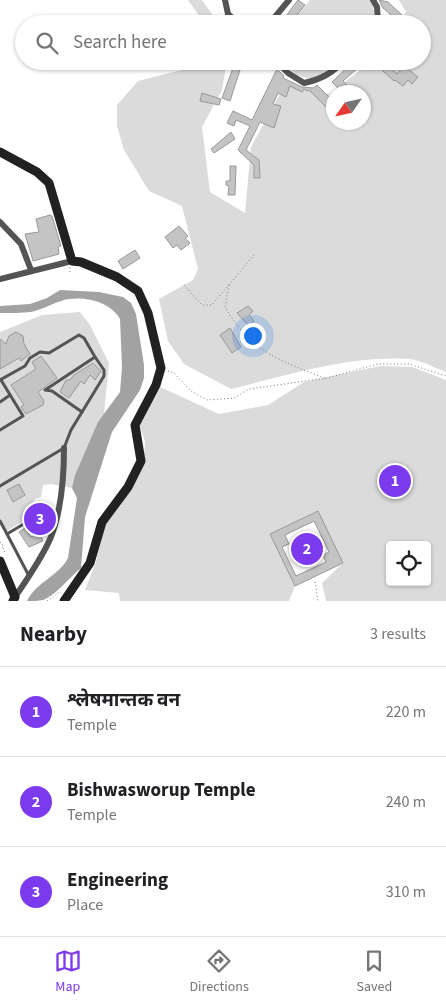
<!DOCTYPE html>
<html lang="en">
<head>
<meta charset="utf-8">
<style>
  body { margin:0; font-family:"Source Sans 3","Noto Sans Devanagari",sans-serif; background:#f2f2f2; color:#202124 }
  .controls { position:absolute; right:15px; bottom:15px; display:grid; overflow:hidden; border-radius:5px; box-shadow:0 1px 4px #0004 }
  .controls button { width:45px; height:45px; display:grid; place-items:center; padding:0; border:0; border-bottom:1px solid #e0e0e0; background:#fff; color:#202124; font:25px sans-serif }
  .compass { position:absolute; left:326px; top:85px; width:45px; height:45px; border-radius:50%; background:#fff; box-shadow:0 1px 4px #0004; rotate:236deg }
  .you { position:absolute; left:252px; top:335px; width:18px; height:18px; margin:-12px; border:4px solid #fff; border-radius:50%; background:#1a73e8; box-shadow:0 0 0 8px #1a73e833 }
  .badge { display:grid; place-items:center; width:32px; height:32px; border-radius:50%; background:#7c3aed; color:#fff; font-size:16px; font-weight:700 }
  .pin { position:absolute; translate:-50% -50%; border:2px solid #fff; box-shadow:0 1px 5px #0006 }
  .list { margin:0; padding:0; list-style:none }
  h2 { display:flex; justify-content:space-between; align-items:center; height:65px; margin:0; padding:0 20px; font-size:21px }
  h2 small { font-size:16px; font-weight:400; color:#757577 }
  .list li { display:grid; grid-template-columns:32px 1fr auto; gap:15px; align-items:center; box-sizing:border-box; height:90px; padding:0 20px; border-top:1px solid #e0e0e0 }
  .list b { display:block; font-size:19px; white-space:nowrap }
  .list p { margin:0; font-size:16px; white-space:nowrap; color:#757577 }
  .list em { font-size:16px; font-style:normal; color:#757577 }
  .icon { flex:none; width:28px; height:28px; fill:none; stroke:currentColor; stroke-width:2; stroke-linecap:round; stroke-linejoin:round }
  .map { position:relative; flex:none; width:446px; height:601px; overflow:hidden }
  .search { position:absolute; background:#fff; box-shadow:0 1px 4px #0004; left:15px; right:15px; top:15px; height:55px; display:flex; align-items:center; gap:12px; box-sizing:border-box; padding:0 18px; border-radius:28px; color:#757577; font-size:19px }
  .sheet { height:335px; background:#fff }
  nav { display:flex; justify-content:space-around; align-items:center; box-sizing:border-box; height:70px; border-top:1px solid #e0e0e0; background:#fff; font-size:14px; color:#757577 }
  nav a { display:grid; justify-items:center; gap:2px }
  nav .on { color:#7c3aed }
  .map>svg:first-child { display:block }
  .green { fill:#dbdbdb; fill-rule:evenodd }
  .water { fill:#a2a2a2 }
  .building { fill:#c4c4c4; stroke:#989898; fill-rule:evenodd }
  .lines { fill:none; stroke-linecap:round; stroke-linejoin:round }
  .path { stroke:#767676; stroke-width:1; stroke-dasharray:1 2.5; stroke-linecap:butt }
  .lane { stroke:#545454; stroke-width:3 }
  .street { stroke:#545454; stroke-width:6 }
  .secondary { stroke:#212121; stroke-width:9 }
</style>
</head>
<body>
<div class="map">
<svg width="446" height="601" viewBox="0 0 446 601">
  <rect width="100%" height="100%" fill="#fff"/>
  <g class="green">
    <path d="M188,0H202L219,24H205Z"/>
    <path d="M310,0H370C374,8 377,17 370,24H291Z"/>
    <path d="M399,0H446V372C435,368 421,360 410,359C350,355 288,375 231,389L184,364L168,341L159,299L193,280L198,269L182,206L149,191L124,150L117,126V105L138,81L217,61H227L222,90L202,127L210,192L245,213L251,147L285,85L329,94L372,61H422V24H399L406,12ZM334,92H364V122H334Z"/>
    <path d="M282,61H337C317,84 302,84 282,61Z"/>
    <path d="M80,312L90,325L109,363L104,414L98,423L89,448L79,465L72,488L51,484L43,485L41,497L35,499L25,520L5,532L0,524V332L42,315Z"/>
    <path d="M380,366L412,367L446,380V601H326L322,583L343,563L317,511L270,534L295,586L289,601H120L119,593L85,590L96,562L105,524L144,461L145,441L139,424L160,387L219,414L268,405L304,382ZM390,545H427V582H390Z"/>
  </g>
  <path class="water" d="M60,290L99,292L123,297L131,303L136,314L144,365V378L140,390L112,432L85,517L81,568C71,576 55,596 43,600C39,601 32,601 27,601C36,582 59,576 68,558L77,498L72,488L75,475L98,422L120,392L122,367L120,319C109,300 80,295 61,301C51,304 41,310 31,312C22,313 10,313 0,313V306L30,304L47,298Z"/>
  <g class="building">
    <path d="M298,0L305,5L290,24H280Z"/>
    <path d="M379,0L388,2L402,15L397,21L400,24H383L391,15L383,8Z"/>
    <path d="M354,61H366L343,81L347,85L341,91L332,82Z"/>
    <path d="M372,61H383L397,74L404,66L418,77L412,84L408,80L403,86L395,80L394,81Z"/>
    <path d="M233,68L240,70L230,101L222,98Z"/>
    <path d="M277,69L284,76L283,78L302,87L314,88L317,85L334,102L327,108L309,90L308,91L304,89L302,92L290,86L286,97L278,93L273,104L281,106L274,128L260,122L246,150L259,160L260,178H254V165L238,150L250,126L236,120L234,126L227,123L233,111L252,120Z"/>
    <path d="M202,93L221,99L219,105L200,101Z"/>
    <path d="M231,132L235,139L214,153L211,149Z"/>
    <path d="M230,166H236L235,195H228L229,186L226,185V181H230Z"/>
    <path d="M50,215L52,216L61,246L58,247L59,254L33,261L25,234L39,232L36,219Z"/>
    <path d="M179,226L188,236L185,238L190,243L181,250L177,245L173,248L165,237Z"/>
    <path d="M135,250L140,258L123,269L118,261Z"/>
    <path d="M248,306L253,311L249,315L254,321L249,326L237,313Z"/>
    <path d="M230,328L241,347L232,353L220,335Z"/>
    <path d="M16,332L23,336L24,344L30,354L21,361L19,358L0,369V339L6,344L9,336Z"/>
    <path d="M41,356L57,378L38,392L44,401L43,405L26,414L21,407L24,405L11,385L36,369L32,362Z"/>
    <path d="M93,363L101,371L95,380L90,375L84,384L81,381L69,398L60,392L66,380H70L74,375Z"/>
    <path d="M19,484L25,495L13,502L7,490Z"/>
    <path d="M43,511L50,523L42,529L31,517Z"/>
    <path d="M318,511L343,563L295,586L270,534ZM314,521L329,552L323,555L326,562L296,576L282,547L289,544L285,535Z"/>
    <path d="M25,528L31,537L39,533L43,541L29,547L19,532Z"/>
    <path d="M312,537L319,553L302,561L295,545Z"/>
  </g>
  <g class="lines">
    <g class="path">
      <path d="M70,272V267"/>
      <path d="M184,285L202,305H212L254,255"/>
      <path d="M229,285L225,307C251,352 280,361 325,378"/>
      <path d="M168,371L174,373L191,391L207,400L234,398L249,389L327,378L378,364H409L446,376"/>
      <path d="M0,542L4,546L0,548"/>
      <path d="M3,548L5,553"/>
      <path d="M315,582L318,601"/>
      <path d="M47,601L61,591"/>
    </g>
    <g class="lane">
      <path d="M0,380L25,366L30,358L40,352L49,353L79,335L84,338L95,357L45,390L52,391L82,412L71,430L64,448L0,486"/>
      <path d="M0,402L10,395"/>
      <path d="M82,412L104,376V370L95,357"/>
      <path d="M0,430L23,416L1,380"/>
      <path d="M0,521L7,534L27,522"/>
      <path d="M7,534L29,576"/>
    </g>
    <g class="street">
      <path d="M225,0L228,14"/>
      <path d="M373,0L377,7L378,21L375,24"/>
      <path d="M229,24L228,14L239,24"/>
      <path d="M269,24L289,0"/>
      <path d="M234,61V63"/>
      <path d="M276,61L288,73L304,83C319,80 333,73 343,61"/>
      <path d="M0,222L21,244L31,270"/>
      <path d="M0,279L72,261"/>
      <path d="M15,597C28,578 42,558 51,537C61,511 64,476 64,448"/>
    </g>
    <g class="secondary">
      <path d="M0,152L37,172L49,183L72,261L81,262L117,277L138,291L148,313L161,368L156,385L135,425L141,461L128,487L102,522L90,563L64,601"/>
      <path d="M0,561L15,597L13,601"/>
    </g>
  </g>
</svg>
<div class="controls">
<button><svg class="icon" aria-label="locate" viewBox="0 0 24 24"><circle cx="12" cy="12" r="6"/><path d="M12 2v4M12 18v4M2 12h4M18 12h4"/></svg></button>
</div>
<svg class="compass" viewBox="-18 -18 36 36"><path d="M0-13l5 13h-10z" fill="#e53935"/><path d="M0 13l5-13h-10z" fill="#757577"/></svg>
<div class="you"></div>
<div class="pin badge" style="left:395px;top:481px">1</div>
<div class="pin badge" style="left:307px;top:549px">2</div>
<div class="pin badge" style="left:40px;top:519px">3</div>
<div class="search"><svg class="icon" aria-label="search" viewBox="0 0 24 24"><circle cx="10" cy="10" r="6"/><path d="M15 15l6 6"/></svg>Search here</div>
</div>
<section class="sheet">
<h2>Nearby<small>3 results</small></h2>
<ul class="list">
<li><span class="badge">1</span><div><b>श्लेषमान्तक वन</b><p>Temple</p></div><em>220 m</em></li>
<li><span class="badge">2</span><div><b>Bishwasworup Temple</b><p>Temple</p></div><em>240 m</em></li>
<li><span class="badge">3</span><div><b>Engineering</b><p>Place</p></div><em>310 m</em></li>
</ul>
</section>
<nav>
<a class="on"><svg class="icon" aria-label="map" viewBox="0 0 24 24"><path d="M3 6l6-2 6 2 6-2v14l-6 2-6-2-6 2zM9 4v14M15 6v14"/></svg>Map</a>
<a><svg class="icon" aria-label="directions" viewBox="0 0 24 24"><path d="M12 3l9 9-9 9-9-9zM9 14v-3h6M13 9l2 2-2 2"/></svg>Directions</a>
<a><svg class="icon" aria-label="saved" viewBox="0 0 24 24"><path d="M7 4h10v16l-5-4-5 4z"/></svg>Saved</a>
</nav>
</body>
</html>
